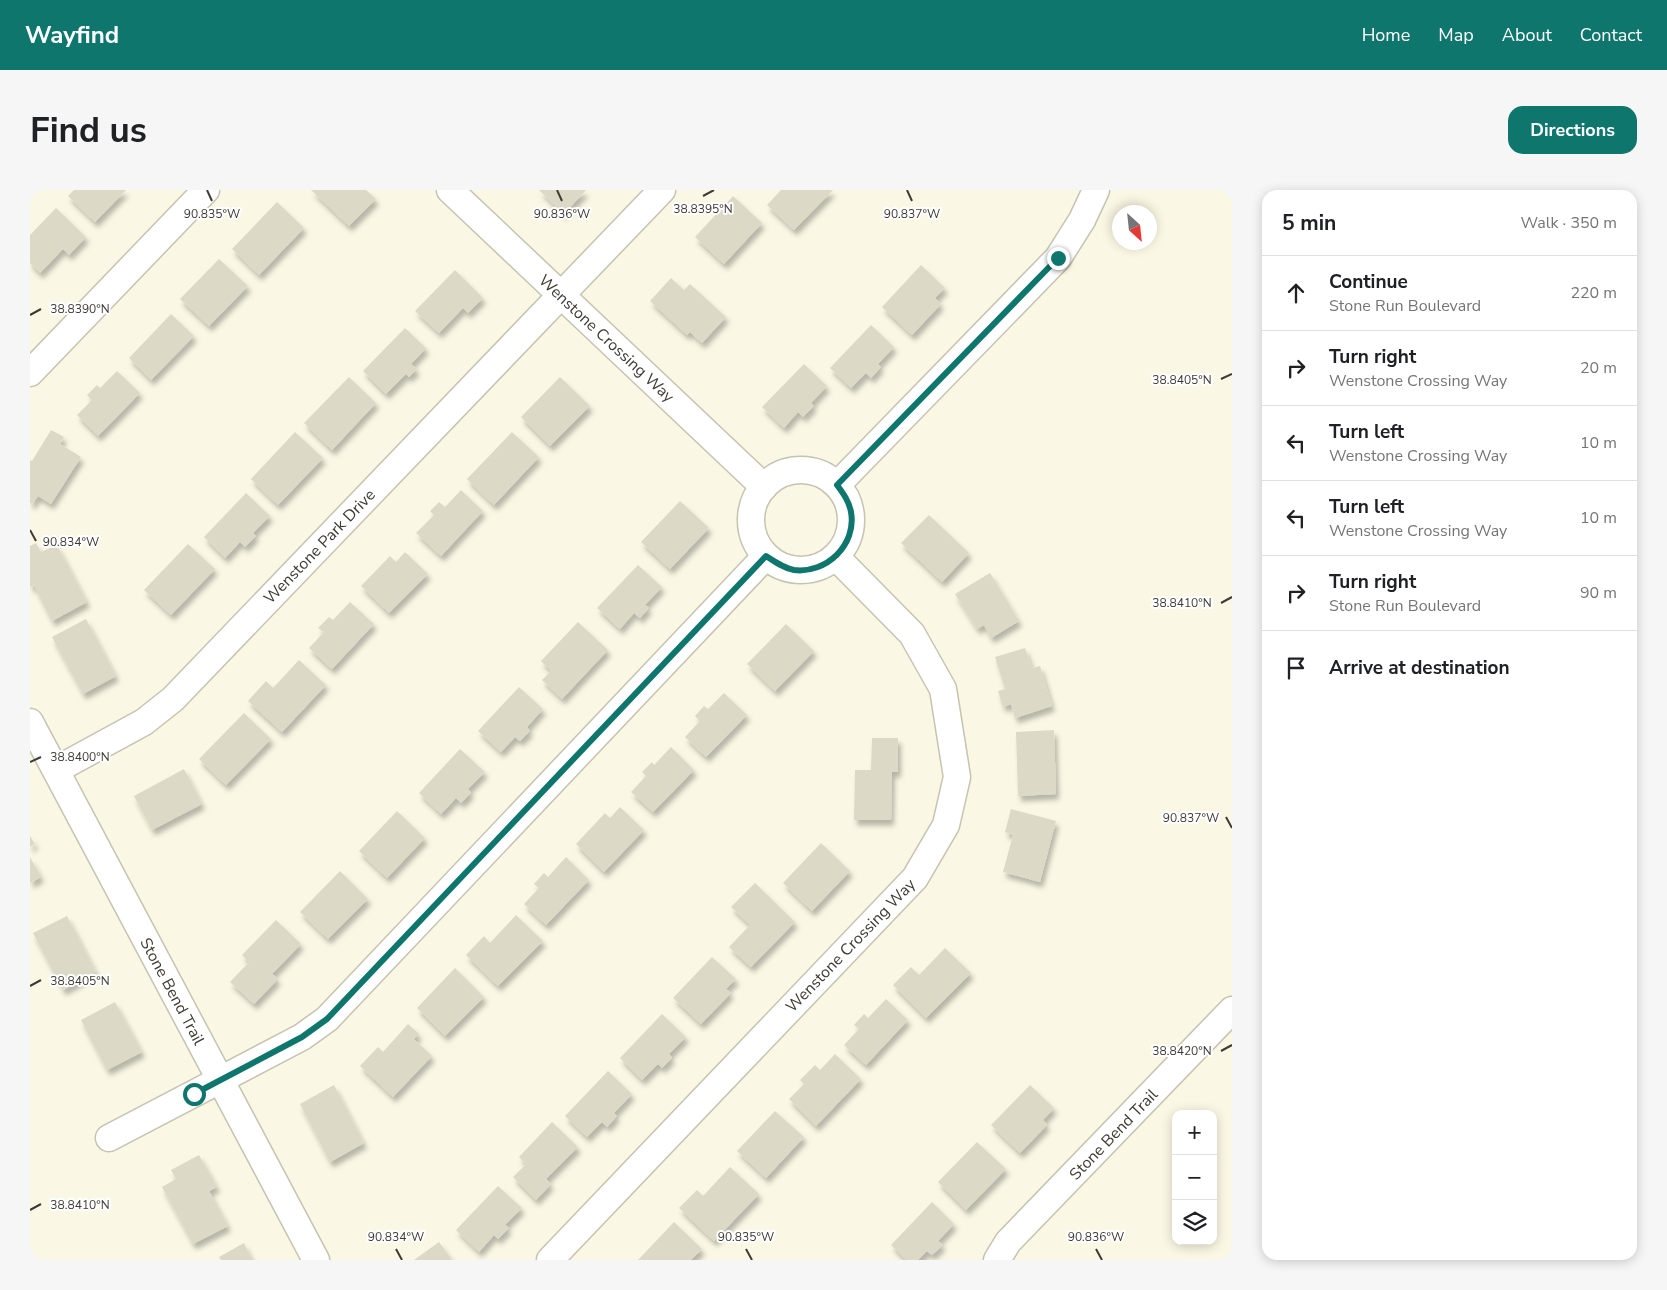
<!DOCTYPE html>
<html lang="en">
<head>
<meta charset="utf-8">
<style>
  body { margin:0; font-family:"Nunito Sans",sans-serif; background:#f6f6f6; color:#202124 }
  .controls { position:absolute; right:15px; bottom:15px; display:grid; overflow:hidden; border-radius:10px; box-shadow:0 2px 12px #0003 }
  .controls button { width:45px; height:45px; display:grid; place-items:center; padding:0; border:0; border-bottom:1px solid #e0e0e0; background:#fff; color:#202124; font:25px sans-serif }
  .compass { position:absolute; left:1082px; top:15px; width:45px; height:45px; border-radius:50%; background:#fff; box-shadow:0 2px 12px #0003; rotate:153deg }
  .stop { position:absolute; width:15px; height:15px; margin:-11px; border:4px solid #0f766e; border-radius:50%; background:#fff }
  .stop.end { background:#0f766e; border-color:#fff; box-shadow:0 1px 5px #0008 }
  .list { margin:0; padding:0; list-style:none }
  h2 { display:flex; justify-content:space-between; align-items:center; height:65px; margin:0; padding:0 20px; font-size:21px }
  h2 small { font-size:16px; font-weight:400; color:#757577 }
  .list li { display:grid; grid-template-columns:32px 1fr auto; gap:15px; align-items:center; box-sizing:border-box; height:75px; padding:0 20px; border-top:1px solid #e0e0e0 }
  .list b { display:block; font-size:19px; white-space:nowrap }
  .list p { margin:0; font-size:16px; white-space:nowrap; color:#757577 }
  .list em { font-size:16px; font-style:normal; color:#757577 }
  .icon { flex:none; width:28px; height:28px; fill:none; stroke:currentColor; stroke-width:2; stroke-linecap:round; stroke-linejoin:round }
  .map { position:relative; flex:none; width:1202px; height:1070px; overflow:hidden; border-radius:15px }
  header { display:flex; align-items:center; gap:30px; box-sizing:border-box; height:70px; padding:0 25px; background:#0f766e; color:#fff }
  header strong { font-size:24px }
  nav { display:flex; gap:28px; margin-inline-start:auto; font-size:18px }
  .intro { display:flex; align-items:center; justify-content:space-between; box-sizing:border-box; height:120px; padding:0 30px }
  h1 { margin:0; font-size:35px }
  .button { padding:12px 22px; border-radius:15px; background:#0f766e; color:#fff; font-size:18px; font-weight:700 }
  main { display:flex; gap:30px; padding:0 30px }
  aside { flex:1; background:#fff; border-radius:15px; box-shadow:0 2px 12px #0003 }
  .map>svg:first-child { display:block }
  .building { fill:#dcd9c7; filter:url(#shadow) }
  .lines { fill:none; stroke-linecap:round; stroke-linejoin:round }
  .street-casing { stroke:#c6c3b1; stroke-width:29 }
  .street { stroke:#fff; stroke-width:26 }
  .route { stroke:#0f766e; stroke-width:6 }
  .ticks { fill:none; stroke:#3d3b34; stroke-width:2 }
  .labels { text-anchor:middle; stroke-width:4; stroke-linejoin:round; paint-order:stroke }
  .street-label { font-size:16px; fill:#3d3b34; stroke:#fff }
  .ticks-label { font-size:12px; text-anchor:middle; fill:#3d3b34; stroke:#fff; stroke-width:4; stroke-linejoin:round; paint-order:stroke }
</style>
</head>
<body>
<header>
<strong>Wayfind</strong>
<nav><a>Home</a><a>Map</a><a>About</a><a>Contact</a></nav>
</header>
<div class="intro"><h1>Find us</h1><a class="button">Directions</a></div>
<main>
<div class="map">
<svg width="1202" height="1070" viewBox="0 0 1202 1070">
  <defs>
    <filter id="shadow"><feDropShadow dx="3" dy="5.5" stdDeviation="2.5" flood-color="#0004"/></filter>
  </defs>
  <rect width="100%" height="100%" fill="#faf7e4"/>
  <g class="building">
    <path d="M44,0H96L65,32L38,6Z"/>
    <path d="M281,0H336L346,9L319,36Z"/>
    <path d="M509,0H556L534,24Z"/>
    <path d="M751,0H803L764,40L737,15Z"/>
    <path d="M703,6L732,33L694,74L665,47Z"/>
    <path d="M247,12L274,38L229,85L202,59Z"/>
    <path d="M26,18L56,47L39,65L33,59L10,83L0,73V45Z"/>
    <path d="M189,69L218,96L179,136L150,109Z"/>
    <path d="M891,75L915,98L905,108L911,114L882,145L852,117Z"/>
    <path d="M425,80L453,108L438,123L433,118L409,143L385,121Z"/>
    <path d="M641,88L654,100L660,94L696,127L672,153L660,142L657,145L620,111Z"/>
    <path d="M141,124L164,146L121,190L99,168Z"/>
    <path d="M841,135L864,157L848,174L851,177L841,188L836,183L821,198L800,178Z"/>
    <path d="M375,138L396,158L381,174L387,179L379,187L376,184L356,204L333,181Z"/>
    <path d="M774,174L797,196L781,213L784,216L773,227L768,222L754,238L732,217Z"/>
    <path d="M87,181L110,203L68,246L47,225L62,210L57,205L67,195L70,198Z"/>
    <path d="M319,187L346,213L302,260L274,233Z"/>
    <path d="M530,187L560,216L520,256L491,227Z"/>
    <path d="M21,240L34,247L30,254L51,267L21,314L8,306L2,314L0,313V270L2,271Z"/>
    <path d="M265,242L293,268L248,315L221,289Z"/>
    <path d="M482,242L509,267L464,315L437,289Z"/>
    <path d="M431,300L453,321L411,366L386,343L404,325L400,321L409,312L415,317Z"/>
    <path d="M216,303L240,326L223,343L226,346L215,357L210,352L195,368L174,347Z"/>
    <path d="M650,311L679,338L640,379L611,352Z"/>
    <path d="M899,325L939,363L912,392L871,353Z"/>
    <path d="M6,353L11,362L27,355L57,412L22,431L4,395L0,397V356Z"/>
    <path d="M158,354L185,379L141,425L114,400Z"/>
    <path d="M375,362L398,384L359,423L331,396L360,366L366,372Z"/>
    <path d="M608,375L632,397L615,415L619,418L610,428L604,423L590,439L567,418Z"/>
    <path d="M960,383L989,431L961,448L954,435L947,439L925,404Z"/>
    <path d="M320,412L344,434L302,479L279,458L294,442L288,438L299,427L303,430Z"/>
    <path d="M56,429L86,486L53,504L22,447Z"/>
    <path d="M548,432L578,460L532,509L512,490L521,481L511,471Z"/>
    <path d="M756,434L784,461L745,501L717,474Z"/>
    <path d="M995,458L1002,478L1010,476L1022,516L985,528L981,514L973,517L968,501L975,499L965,467Z"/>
    <path d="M269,470L296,495L252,542L218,511L236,491L243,498Z"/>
    <path d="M489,497L513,519L497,537L500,541L490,551L485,547L471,562L448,541Z"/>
    <path d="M694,503L717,525L676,567L655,547L670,531L665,526L674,516L678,519Z"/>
    <path d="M214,523L241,549L196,595L169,569Z"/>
    <path d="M1024,540L1026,604L988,606L986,542Z"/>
    <path d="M842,548H868V582H862L861,630H824L825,580H841Z"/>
    <path d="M641,557L664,580L623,622L601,602L616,586L612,582L622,572L624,575Z"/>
    <path d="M430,559L455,582L438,599L441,603L431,613L426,608L411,624L389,603Z"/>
    <path d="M154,579L172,614L122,640L104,606Z"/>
    <path d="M590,617L614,640L574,682L546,654L575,623L580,628Z"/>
    <path d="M981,619L1026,631L1010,692L973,682L983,645L975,642Z"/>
    <path d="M367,621L395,648L357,688L329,661Z"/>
    <path d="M0,646L5,654L0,657Z"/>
    <path d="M791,653L820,681L782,721L753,693Z"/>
    <path d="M0,667L11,687L0,693Z"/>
    <path d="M536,667L559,690L516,735L494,714L509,698L504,694L514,683L518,687Z"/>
    <path d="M310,681L338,709L298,749L270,722Z"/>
    <path d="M725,693L765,732L721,777L699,757L720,735L701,717Z"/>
    <path d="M486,725L513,751L468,796L436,765L454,746L460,753Z"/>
    <path d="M37,726L66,782L33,800L3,743Z"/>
    <path d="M246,730L271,754L242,784L248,789L224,814L200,792L219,772L212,765Z"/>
    <path d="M915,758L941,783L896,828L863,795L881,777L889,785Z"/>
    <path d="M682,767L706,789L696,799L701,803L671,834L643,808Z"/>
    <path d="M425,778L454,807L415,846L387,818Z"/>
    <path d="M856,809L878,830L836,875L814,855L829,839L824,835L834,824L838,828Z"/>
    <path d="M85,812L112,862L77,880L51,830Z"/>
    <path d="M632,824L656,847L639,864L642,868L632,878L628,874L612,890L590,868Z"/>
    <path d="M378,834L389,844L384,849L402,866L363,907L330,876L348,857L353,862Z"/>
    <path d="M805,864L831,889L786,936L759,909L774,894L770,890L785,875L790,880Z"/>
    <path d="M578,881L602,904L584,923L587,926L577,937L572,932L557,947L535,926Z"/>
    <path d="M304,895L334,953L300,972L270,914Z"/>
    <path d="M1000,895L1024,918L1013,930L1017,935L990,963L961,935Z"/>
    <path d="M745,921L774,947L736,988L707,961Z"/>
    <path d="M522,932L548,957L516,989L521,994L506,1010L483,987L496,974L489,967Z"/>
    <path d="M947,952L976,979L936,1020L908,992Z"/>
    <path d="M169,965L187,997L179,1001L198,1036L163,1054L132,997L146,989L141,980Z"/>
    <path d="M700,977L729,1004L684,1051L649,1018L667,1000L673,1006Z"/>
    <path d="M468,996L492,1018L475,1035L479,1038L468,1049L464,1045L449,1062L426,1040Z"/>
    <path d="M902,1012L924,1034L908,1051L913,1055L902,1065L897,1061L888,1070H876L861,1055Z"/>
    <path d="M644,1032L672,1059L661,1070H608Z"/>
    <path d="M409,1052L422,1070H384Z"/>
    <path d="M214,1053L222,1070H191L189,1067Z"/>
  </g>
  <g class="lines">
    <defs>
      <g id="street">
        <path d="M420,0L734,297"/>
        <path d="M0,183L176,0"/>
        <circle cx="771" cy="330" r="50"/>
        <path d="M807,295L1028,68L1052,30L1066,0"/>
        <path d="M0,532L286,1070"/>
        <path d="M26,580L114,532L143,509L632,0"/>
        <path d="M79,948L272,847L297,829L736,366"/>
        <path d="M520,1070L885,688L916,635L927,587L913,499L882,444L806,367"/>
        <path d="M967,1070L978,1052L1202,820"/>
      </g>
    </defs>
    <use href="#street" class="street-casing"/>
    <use href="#street" class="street"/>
  </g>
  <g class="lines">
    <path class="route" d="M164,904L272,847L297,829L736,366C745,372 754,378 764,380C796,384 827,355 821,322C819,311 813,303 807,295L1028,68"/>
  </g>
  <path class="ticks" d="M177,0L182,11M527,0L532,11M877,0L882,11M673,6L684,0M0,125L11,119M1191,189L1202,184M0,340L6,351M1191,413L1202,407M0,572L11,567M1196,627L1202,638M0,796L11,790M1191,861L1202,855M0,1020L11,1014M366,1059L372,1070M716,1059L722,1070M1066,1059L1072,1070"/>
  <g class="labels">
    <g class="street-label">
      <text transform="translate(577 148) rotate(43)" y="6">Wenstone Crossing Way</text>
      <text transform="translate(289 356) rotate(-46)" y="6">Wenstone Park Drive</text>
      <text transform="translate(820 755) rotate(-46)" y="6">Wenstone Crossing Way</text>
      <text transform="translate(143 801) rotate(62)" y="6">Stone Bend Trail</text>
      <text transform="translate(1083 944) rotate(-46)" y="6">Stone Bend Trail</text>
    </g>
  </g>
  <g class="ticks-label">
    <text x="673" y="23">38.8395°N</text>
    <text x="182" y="28">90.835°W</text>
    <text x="532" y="28">90.836°W</text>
    <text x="882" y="28">90.837°W</text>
    <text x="50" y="123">38.8390°N</text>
    <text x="1152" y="194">38.8405°N</text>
    <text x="41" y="356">90.834°W</text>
    <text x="1152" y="417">38.8410°N</text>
    <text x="50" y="571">38.8400°N</text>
    <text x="1161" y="632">90.837°W</text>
    <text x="50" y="795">38.8405°N</text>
    <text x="1152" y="865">38.8420°N</text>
    <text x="50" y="1019">38.8410°N</text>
    <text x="366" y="1051">90.834°W</text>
    <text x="716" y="1051">90.835°W</text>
    <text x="1066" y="1051">90.836°W</text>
  </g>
</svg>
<div class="controls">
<button>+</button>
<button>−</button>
<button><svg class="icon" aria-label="layers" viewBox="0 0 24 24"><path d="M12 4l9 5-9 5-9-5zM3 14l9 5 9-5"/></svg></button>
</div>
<svg class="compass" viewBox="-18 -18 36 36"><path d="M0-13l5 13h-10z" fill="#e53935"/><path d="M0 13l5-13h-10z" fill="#757577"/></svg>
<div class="stop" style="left:164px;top:904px"></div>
<div class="stop end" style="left:1028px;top:68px"></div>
</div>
<aside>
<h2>5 min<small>Walk · 350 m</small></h2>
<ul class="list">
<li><svg class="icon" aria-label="ahead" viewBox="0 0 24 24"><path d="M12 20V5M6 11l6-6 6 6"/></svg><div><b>Continue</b><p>Stone Run Boulevard</p></div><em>220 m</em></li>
<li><svg class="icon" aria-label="right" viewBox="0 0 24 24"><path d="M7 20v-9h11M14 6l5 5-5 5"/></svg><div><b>Turn right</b><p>Wenstone Crossing Way</p></div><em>20 m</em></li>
<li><svg class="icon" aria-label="left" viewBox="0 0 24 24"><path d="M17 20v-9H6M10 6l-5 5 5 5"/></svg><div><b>Turn left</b><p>Wenstone Crossing Way</p></div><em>10 m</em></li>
<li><svg class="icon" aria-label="left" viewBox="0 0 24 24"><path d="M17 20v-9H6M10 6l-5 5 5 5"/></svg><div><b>Turn left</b><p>Wenstone Crossing Way</p></div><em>10 m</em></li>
<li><svg class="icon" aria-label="right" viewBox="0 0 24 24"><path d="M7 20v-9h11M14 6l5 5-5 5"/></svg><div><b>Turn right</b><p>Stone Run Boulevard</p></div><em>90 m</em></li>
<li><svg class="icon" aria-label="arrive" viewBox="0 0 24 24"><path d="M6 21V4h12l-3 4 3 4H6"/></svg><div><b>Arrive at destination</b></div></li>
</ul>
</aside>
</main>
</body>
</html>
